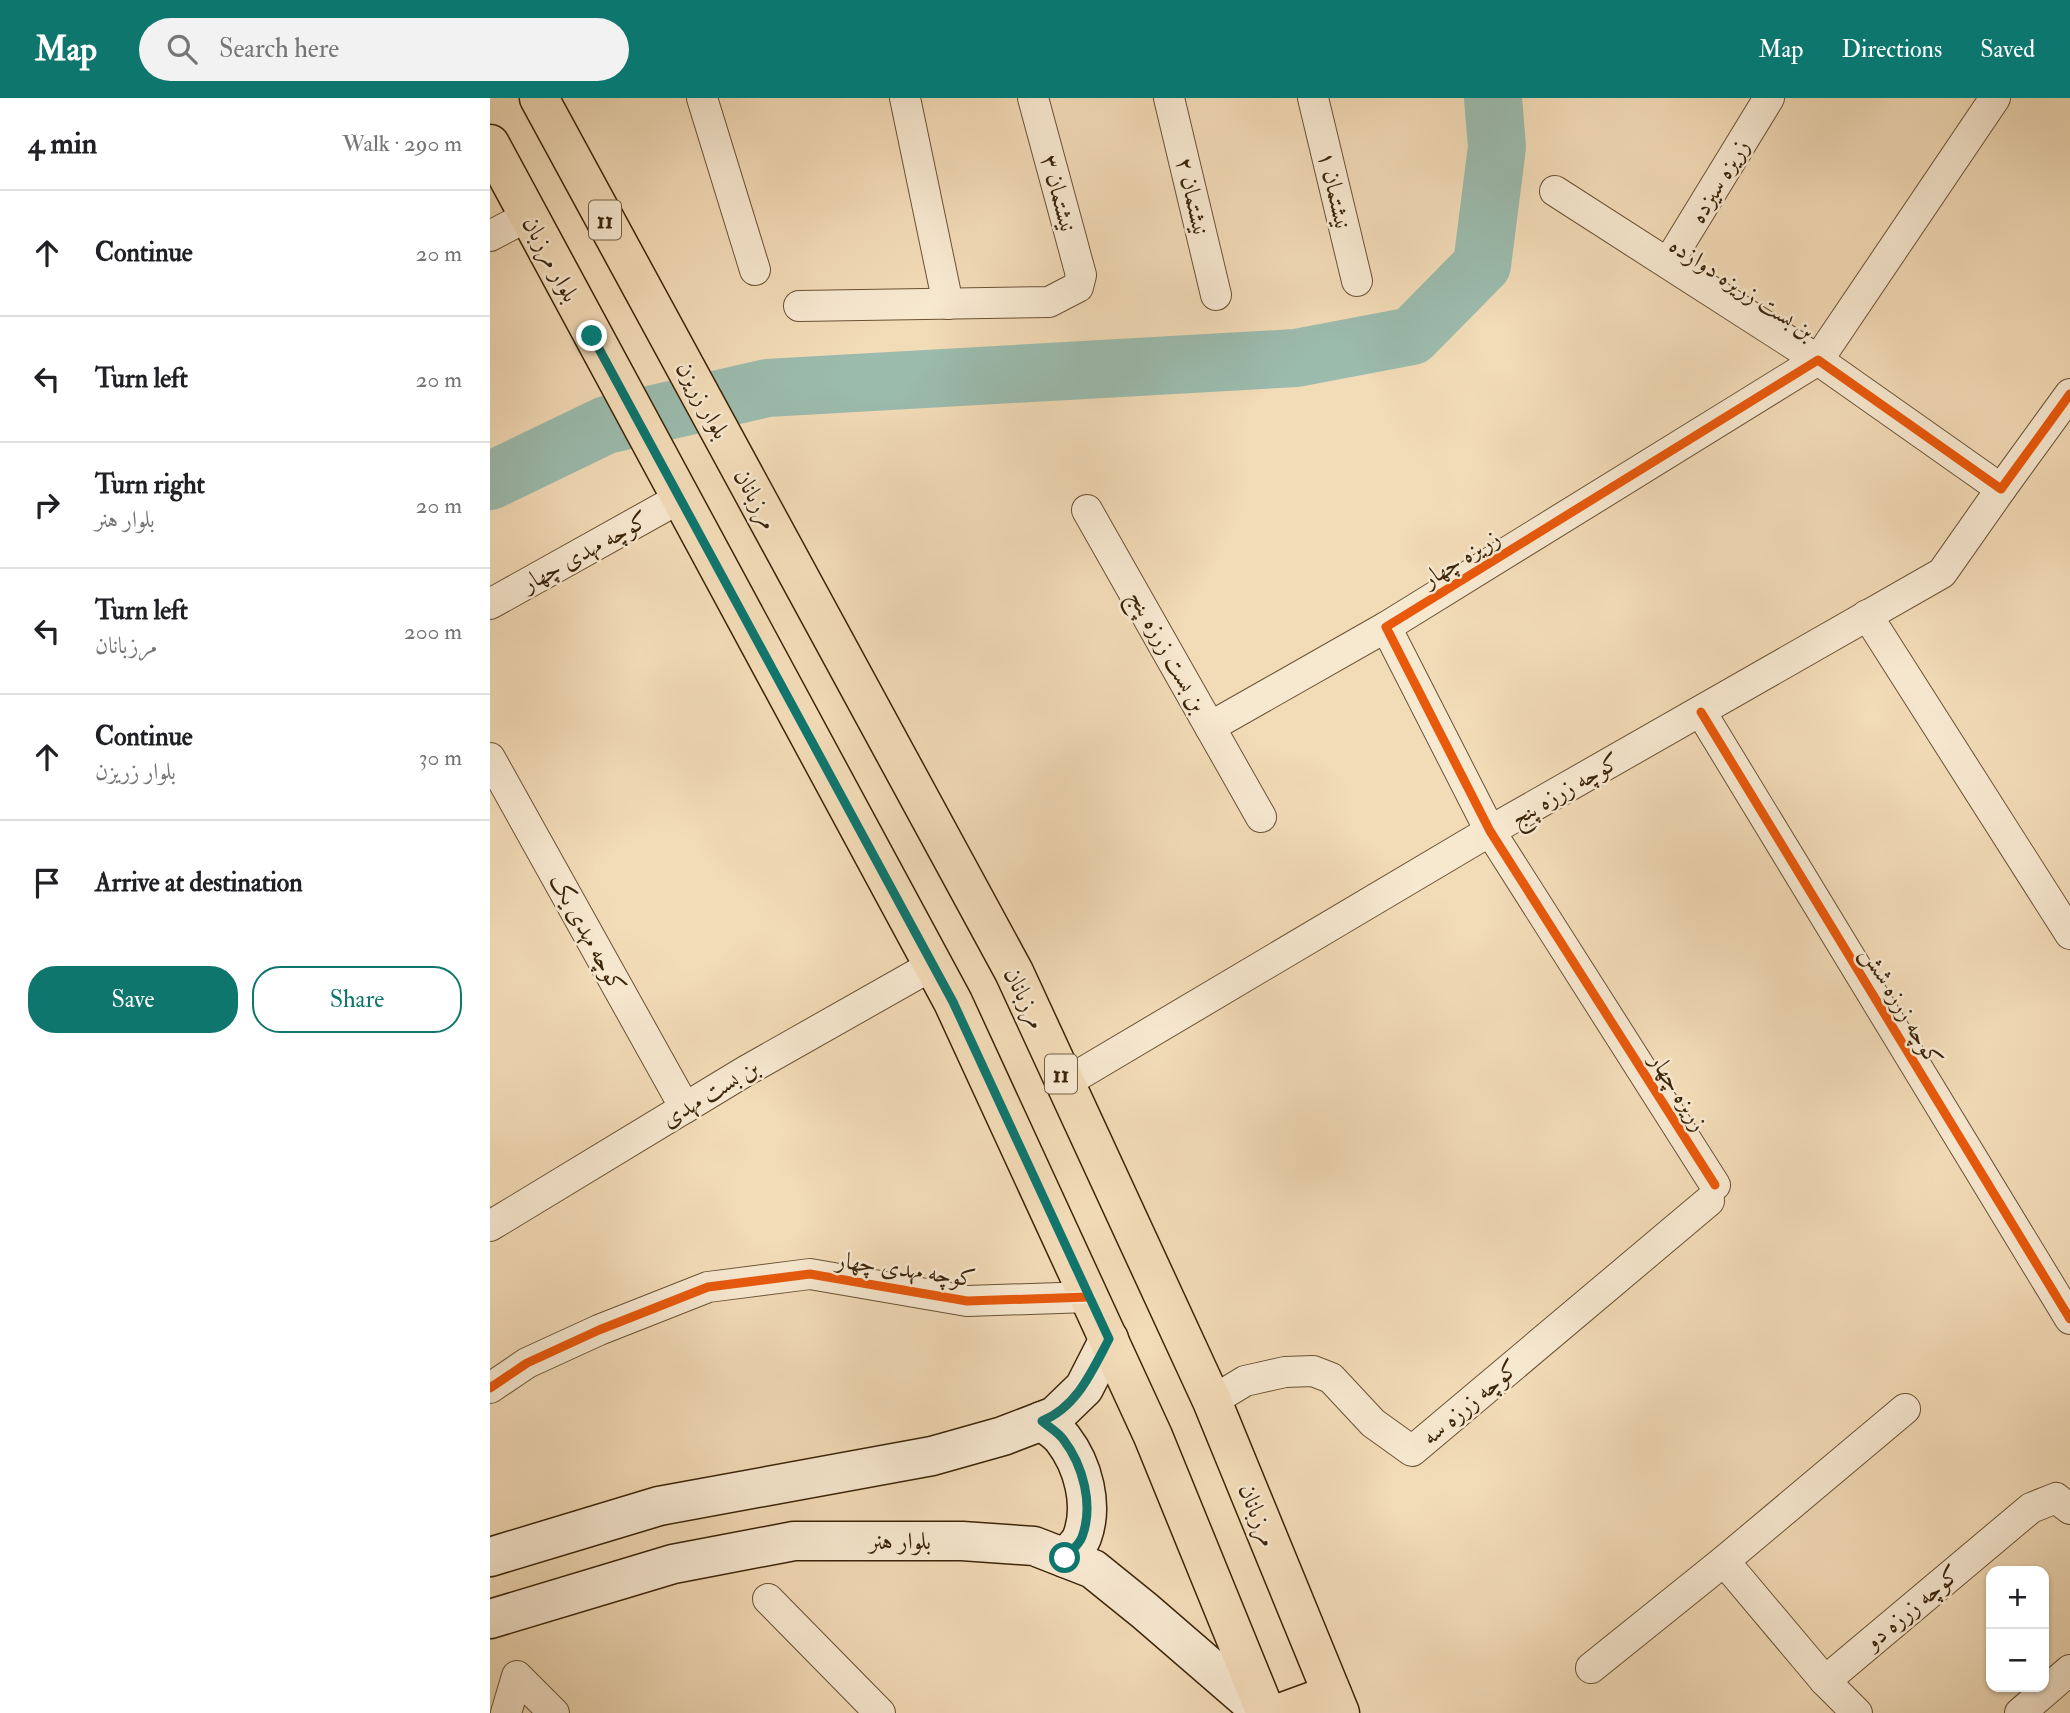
<!DOCTYPE html>
<html lang="en">
<head>
<meta charset="utf-8">
<style>
  body { margin:0; font-family:"IM FELL Double Pica",Amiri,serif; background:#f2f2f2; color:#202124 }
  .controls { position:absolute; right:21px; bottom:21px; display:grid; overflow:hidden; border-radius:14px; box-shadow:0 2px 5px #0004 }
  .controls button { width:63px; height:63px; display:grid; place-items:center; padding:0; border:0; border-bottom:2px solid #e0e0e0; background:#fff; color:#202124; font:35px sans-serif }
  .stop { position:absolute; width:21px; height:21px; margin:-16px; border:5px solid #0f766e; border-radius:50%; background:#fff }
  .stop.end { background:#0f766e; border-color:#fff; box-shadow:0 2px 7px #0008 }
  .list { margin:0; padding:0; list-style:none }
  h2 { display:flex; justify-content:space-between; align-items:center; height:91px; margin:0; padding:0 28px; font-size:30px }
  h2 small { font-size:23px; font-weight:400; color:#757577 }
  .list li { display:grid; grid-template-columns:46px 1fr auto; gap:21px; align-items:center; box-sizing:border-box; height:126px; padding:0 28px; border-top:2px solid #e0e0e0 }
  .list b { display:block; font-size:26px; white-space:nowrap }
  .list p { margin:0; font-size:23px; white-space:nowrap; color:#757577 }
  .list em { font-size:23px; font-style:normal; color:#757577 }
  .actions { display:flex; gap:14px; padding:21px 28px }
  .actions a { flex:1; padding:16px 0; border:2px solid #0f766e; border-radius:28px; text-align:center; font-size:24px; color:#0f766e }
  .actions .main { background:#0f766e; color:#fff }
  .icon { flex:none; width:38px; height:38px; fill:none; stroke:currentColor; stroke-width:2; stroke-linecap:round; stroke-linejoin:round }
  .map { position:relative; flex:none; width:1580px; height:1615px; overflow:hidden }
  header { display:flex; align-items:center; gap:42px; box-sizing:border-box; height:98px; padding:0 35px; background:#0f766e; color:#fff }
  header strong { font-size:33px }
  nav { display:flex; gap:38px; margin-inline-start:auto; font-size:24px }
  .search { width:490px; height:63px; background:#f2f2f2; display:flex; align-items:center; gap:18px; box-sizing:border-box; padding:0 24px; border-radius:38px; color:#757577; font-size:26px }
  main { display:flex }
  aside { flex:1; background:#fff }
  .map>svg:first-child { display:block }
  .lines { fill:none; stroke-linecap:round; stroke-linejoin:round }
  .river { stroke:#9bbbad; stroke-width:58 }
  .minor-casing { stroke:#6a5234; stroke-width:32 }
  .secondary-casing { stroke:#3c2509; stroke-width:41 }
  .primary-casing { stroke:#3c2509; stroke-width:41 }
  .minor { stroke:#f7e8d0; stroke-width:30 }
  .secondary { stroke:#f7e8d0; stroke-width:38 }
  .primary { stroke:#f2dbb7; stroke-width:38 }
  .cycleway-casing { stroke:#f7e8d0; stroke-width:13 }
  .cycleway { stroke:#e8590c; stroke-width:9 }
  .route { stroke:#0f766e; stroke-width:9 }
  .labels { text-anchor:middle; stroke-width:5; stroke-linejoin:round; paint-order:stroke }
  .shield { fill:#f7e8d0; stroke:#746045; stroke-width:2 }
  .shield-label { font-size:23px; font-weight:bold; fill:#3c2509 }
  .street-label { font-size:24px; fill:#3c2509; stroke:#f7e8d0 }
</style>
</head>
<body>
<header>
<strong>Map</strong>
<div class="search"><svg class="icon" aria-label="search" viewBox="0 0 24 24"><circle cx="10" cy="10" r="6"/><path d="M15 15l6 6"/></svg>Search here</div>
<nav><a>Map</a><a>Directions</a><a>Saved</a></nav>
</header>
<main>
<aside>
<h2>4 min<small>Walk · 290 m</small></h2>
<ul class="list">
<li><svg class="icon" aria-label="ahead" viewBox="0 0 24 24"><path d="M12 20V5M6 11l6-6 6 6"/></svg><div><b>Continue</b></div><em>20 m</em></li>
<li><svg class="icon" aria-label="left" viewBox="0 0 24 24"><path d="M17 20v-9H6M10 6l-5 5 5 5"/></svg><div><b>Turn left</b></div><em>20 m</em></li>
<li><svg class="icon" aria-label="right" viewBox="0 0 24 24"><path d="M7 20v-9h11M14 6l5 5-5 5"/></svg><div><b>Turn right</b><p>بلوار هنر</p></div><em>20 m</em></li>
<li><svg class="icon" aria-label="left" viewBox="0 0 24 24"><path d="M17 20v-9H6M10 6l-5 5 5 5"/></svg><div><b>Turn left</b><p>مرزبانان</p></div><em>200 m</em></li>
<li><svg class="icon" aria-label="ahead" viewBox="0 0 24 24"><path d="M12 20V5M6 11l6-6 6 6"/></svg><div><b>Continue</b><p>بلوار زریزن</p></div><em>30 m</em></li>
<li><svg class="icon" aria-label="arrive" viewBox="0 0 24 24"><path d="M6 21V4h12l-3 4 3 4H6"/></svg><div><b>Arrive at destination</b></div></li>
</ul>
<div class="actions"><a class="main">Save</a><a>Share</a></div>
</aside>
<div class="map">
<svg width="1580" height="1615" viewBox="0 0 1580 1615">
  <rect width="100%" height="100%" fill="#f2dbb7"/>
  <filter id="stains"><feTurbulence type="fractalNoise" baseFrequency=".00286" numOctaves="4"/><feColorMatrix values="0 0 0 0 .2 0 0 0 0 .09 0 0 0 0 .02 0 0 0 .5 -.17"/></filter>
  <radialGradient id="worn" r=".72"><stop offset=".6" stop-color="#630" stop-opacity="0"/><stop offset="1" stop-color="#630" stop-opacity=".3"/></radialGradient>
  <g class="lines">
    <path class="river" d="M0,383L116,327L277,290L806,260L922,238L992,167L1007,49L1003,0"/>
    <defs>
      <g id="minor">
        <path d="M212,0L265,172"/>
        <path d="M415,0L458,206"/>
        <path d="M679,0L726,197"/>
        <path d="M823,0L867,183"/>
        <path d="M1065,93L1328,262L1505,0"/>
        <path d="M0,138L38,118"/>
        <path d="M1178,165L1279,0"/>
        <path d="M309,208L559,204L588,189L591,177L543,0"/>
        <path d="M597,412L720,629L896,529"/>
        <path d="M0,506L190,400"/>
        <path d="M1377,517L1580,836"/>
        <path d="M1211,614L1580,1221"/>
        <path d="M720,629L771,719"/>
        <path d="M0,660L195,1010"/>
        <path d="M575,985L1000,733L1452,475L1511,391"/>
        <path d="M1225,1087L1000,733L896,529L1328,262L1511,391L1580,296"/>
        <path d="M0,1128L254,974L443,867"/>
        <path d="M0,1290L37,1265L109,1232L218,1189L320,1176L477,1203L599,1199"/>
        <path d="M722,1303L755,1283L795,1274L823,1273L841,1280L883,1325L922,1353L1219,1103"/>
        <path d="M1234,1463L1415,1311"/>
        <path d="M278,1501L390,1615"/>
        <path d="M1101,1570L1234,1463L1335,1583L1367,1615"/>
        <path d="M1335,1583L1541,1410L1566,1400L1580,1411"/>
        <path d="M16,1615L27,1578L64,1615"/>
        <path d="M1530,1615L1580,1572"/>
      </g>
      <g id="secondary">
        <path d="M552,1323C559,1329 568,1334 573,1341C593,1367 604,1407 592,1439C589,1447 580,1454 575,1460"/>
        <path d="M0,1459L169,1408L442,1358L513,1338L565,1318L594,1290L619,1241"/>
        <path d="M0,1521L183,1466L304,1443H472L544,1448L603,1471L655,1513L773,1615"/>
      </g>
      <g id="primary">
        <path d="M49,0L524,874L722,1303L850,1615"/>
        <path d="M0,46L463,904L663,1338L776,1615"/>
        <path d="M790,1615L842,1596"/>
      </g>
    </defs>
    <use href="#minor" class="minor-casing"/>
    <use href="#secondary" class="secondary-casing"/>
    <use href="#primary" class="primary-casing"/>
    <use href="#minor" class="minor"/>
    <use href="#secondary" class="secondary"/>
    <use href="#primary" class="primary"/>
    <defs>
      <g id="cycleway">
        <path d="M1211,614L1580,1221"/>
        <path d="M1225,1087L1000,733L896,529L1328,262L1511,391L1580,296"/>
        <path d="M0,1290L37,1265L109,1232L218,1189L320,1176L477,1203L599,1199"/>
      </g>
    </defs>
    <use href="#cycleway" class="cycleway-casing"/>
    <use href="#cycleway" class="cycleway"/>
  </g>
  <g class="lines">
    <path class="route" d="M102,238L463,904L619,1241C602,1273 587,1309 552,1323C559,1329 568,1334 573,1341C593,1367 604,1407 592,1439C589,1447 580,1454 575,1460"/>
  </g>
  <g class="labels">
    <g class="shield">
      <rect x="99" y="102.5" width="32" height="39" rx="5"/>
      <rect x="555" y="956.5" width="32" height="39" rx="5"/>
    </g>
    <g class="shield-label">
      <text x="115" y="130">11</text>
      <text x="571" y="984">11</text>
    </g>
    <g class="street-label">
      <text transform="translate(1229 83) rotate(-59)" y="8">زریزه سیزده</text>
      <text transform="translate(845 92) rotate(77)" y="8">نيشتمان ۱</text>
      <text transform="translate(569 95) rotate(75)" y="8">نيشتمان ۳</text>
      <text transform="translate(703 98) rotate(77)" y="8">نيشتمان ۲</text>
      <text transform="translate(61 161) rotate(62)" y="8">بلوار مرزبان</text>
      <text transform="translate(1252 190) rotate(33)" y="8">بن بست زریزه دوازده</text>
      <text transform="translate(213 302) rotate(61)" y="8">بلوار زریزن</text>
      <text transform="translate(266 401) rotate(61)" y="8">مرزبانان</text>
      <text transform="translate(95 453) rotate(-29)" y="8">کوچه مهدی چهار</text>
      <text transform="translate(971 460) rotate(-32)" y="8">زریزه چهار</text>
      <text transform="translate(678 553) rotate(61)" y="8">بن بست زرزه پنج</text>
      <text transform="translate(1075 691) rotate(-30)" y="8">کوچه زرزه پنج</text>
      <text transform="translate(98 835) rotate(61)" y="8">کوچه مهدی یک</text>
      <text transform="translate(535 900) rotate(64)" y="8">مرزبانان</text>
      <text transform="translate(1412 908) rotate(59)" y="8">کوچه زرزه شش</text>
      <text transform="translate(1189 994) rotate(58)" y="8">زریزه چهار</text>
      <text transform="translate(220 995) rotate(-31)" y="8">بن بست مهدی</text>
      <text transform="translate(416 1171) rotate(8)" y="8">کوچه مهدی چهار</text>
      <text transform="translate(980 1304) rotate(-40)" y="8">کوچه زرزه سه</text>
      <text transform="translate(768 1417) rotate(68)" y="8">مرزبانان</text>
      <text x="410" y="1451">بلوار هنر</text>
      <text transform="translate(1422 1509) rotate(-40)" y="8">کوچه زرزه دو</text>
    </g>
  </g>
  <rect width="100%" height="100%" filter="url(#stains)"/>
  <rect width="100%" height="100%" fill="url(#worn)"/>
</svg>
<div class="controls">
<button>+</button>
<button>−</button>
</div>
<div class="stop" style="left:575px;top:1460px"></div>
<div class="stop end" style="left:102px;top:238px"></div>
</div>
</main>
</body>
</html>
